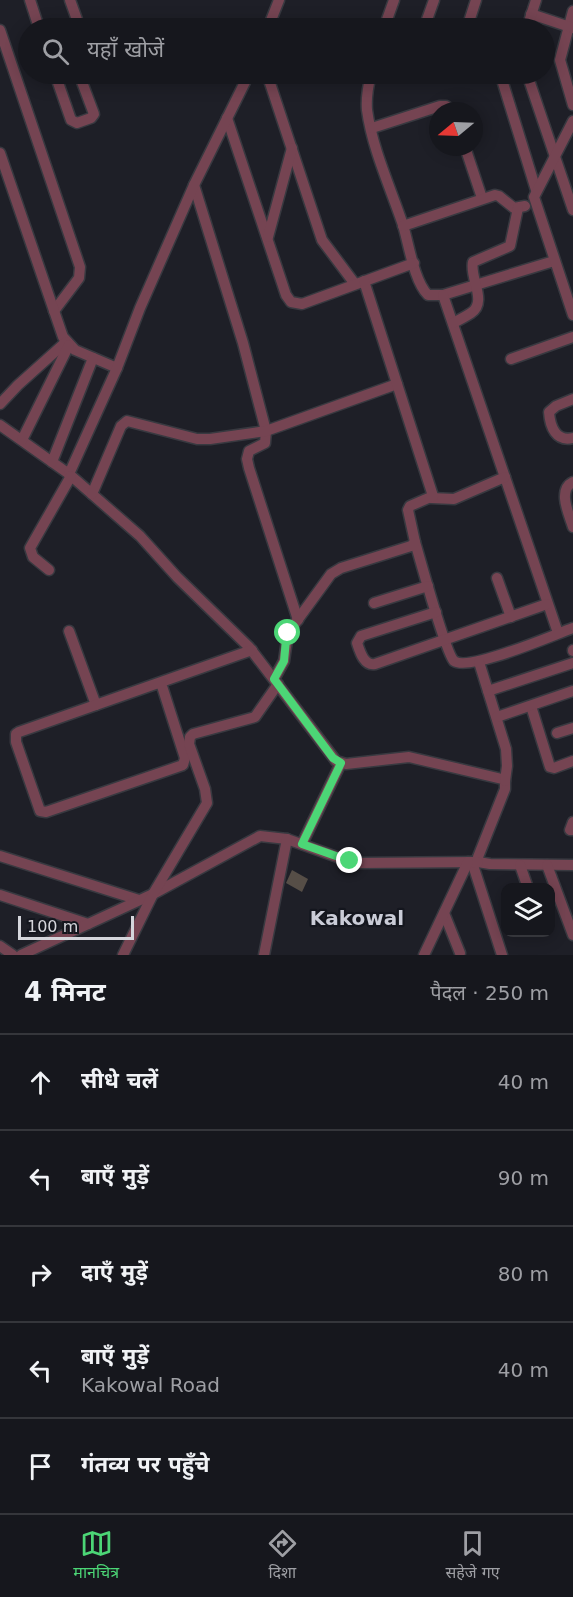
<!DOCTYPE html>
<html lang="hi">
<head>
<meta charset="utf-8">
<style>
  body { margin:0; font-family:"DejaVu Sans","Noto Sans Devanagari",sans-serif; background:#23242a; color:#f1f3f6 }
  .controls { position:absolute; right:18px; bottom:18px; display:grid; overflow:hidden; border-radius:12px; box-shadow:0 3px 15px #0003 }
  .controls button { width:54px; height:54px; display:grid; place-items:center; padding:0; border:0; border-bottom:2px solid #35363b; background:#16171d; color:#f1f3f6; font:30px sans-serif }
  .compass { position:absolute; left:429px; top:102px; width:54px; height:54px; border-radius:50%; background:#16171d; box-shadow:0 3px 15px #0003; rotate:251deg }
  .scale { position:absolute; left:18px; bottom:15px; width:116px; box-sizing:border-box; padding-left:6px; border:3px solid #d5d6dc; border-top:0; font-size:16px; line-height:21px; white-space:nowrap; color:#d5d6dc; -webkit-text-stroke:4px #14161e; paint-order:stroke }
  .stop { position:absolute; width:18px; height:18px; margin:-14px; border:4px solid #4cd676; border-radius:50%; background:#fff }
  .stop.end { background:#4cd676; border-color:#fff; box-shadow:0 2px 6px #0008 }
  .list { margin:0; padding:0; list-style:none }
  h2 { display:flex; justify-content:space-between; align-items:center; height:78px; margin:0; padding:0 24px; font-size:26px }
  h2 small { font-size:20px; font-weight:400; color:#9e9fa4 }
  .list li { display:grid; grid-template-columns:39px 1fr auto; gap:18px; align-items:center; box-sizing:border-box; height:96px; padding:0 24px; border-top:2px solid #35363b }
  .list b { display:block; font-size:22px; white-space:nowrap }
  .list p { margin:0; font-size:20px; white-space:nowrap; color:#9e9fa4 }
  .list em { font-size:20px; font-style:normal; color:#9e9fa4 }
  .icon { flex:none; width:33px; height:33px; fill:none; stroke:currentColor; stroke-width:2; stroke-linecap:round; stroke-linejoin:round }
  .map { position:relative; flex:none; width:573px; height:955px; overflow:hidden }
  .search { position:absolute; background:#16171d; box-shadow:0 3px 15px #0003; left:18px; right:18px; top:18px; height:66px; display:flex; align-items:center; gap:15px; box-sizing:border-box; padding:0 21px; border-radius:33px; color:#9e9fa4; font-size:22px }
  .sheet { height:558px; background:#16171d }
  nav { display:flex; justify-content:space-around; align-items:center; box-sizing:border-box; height:84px; border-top:2px solid #35363b; background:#16171d; font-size:16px; color:#9e9fa4 }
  nav a { display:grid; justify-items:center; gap:3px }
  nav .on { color:#4cd676 }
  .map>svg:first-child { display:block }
  .building { fill:#564e47 }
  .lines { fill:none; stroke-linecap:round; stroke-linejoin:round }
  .minor-casing { stroke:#383940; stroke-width:13 }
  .minor { stroke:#754452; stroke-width:10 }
  .route { stroke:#4cd676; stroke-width:8 }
  .labels { text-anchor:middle; stroke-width:4.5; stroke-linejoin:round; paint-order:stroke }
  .quarter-label { font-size:20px; font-weight:bold; fill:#caccd7; stroke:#14161e }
</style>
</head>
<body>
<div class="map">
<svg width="573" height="955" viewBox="0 0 573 955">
  <rect width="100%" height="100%" fill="#1e1f27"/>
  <path class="building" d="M292,870L308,879L302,892L286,883Z"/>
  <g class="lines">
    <defs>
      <g id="minor">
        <path d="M30,0L39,28"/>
        <path d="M70,0L80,28"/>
        <path d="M573,11L560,60L573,105"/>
        <path d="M531,14L573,28"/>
        <path d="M268,28L279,0"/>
        <path d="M384,28L394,0"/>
        <path d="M424,28L434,0"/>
        <path d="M467,28L476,0"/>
        <path d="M527,28L536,0"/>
        <path d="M0,30L80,267L79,278L54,311"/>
        <path d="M55,74L71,120L77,123L91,118L94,114L79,74"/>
        <path d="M267,74L322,240L355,284"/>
        <path d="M371,74C368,86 366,98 367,110C372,148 391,189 403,225C409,245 414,281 428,295H443L554,261"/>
        <path d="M522,74L506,78L503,83L536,190"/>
        <path d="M527,74L573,210"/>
        <path d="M227,118L286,295L291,302L302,304L414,263"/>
        <path d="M573,121L534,197L573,315"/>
        <path d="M372,128L440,106H446L453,111"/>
        <path d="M465,147L482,198"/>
        <path d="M0,153L63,337L75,350L117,368"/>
        <path d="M194,185L243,343L266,431L265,443L249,451L247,459L249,468L298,620"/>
        <path d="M403,226L495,195L499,196L514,208L525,206"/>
        <path d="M268,237L292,148"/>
        <path d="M443,295L558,633"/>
        <path d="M453,323C459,320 465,317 471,313C488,302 469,277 473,262L510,246L518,208"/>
        <path d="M511,359L573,337"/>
        <path d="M573,399L556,406L549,412C550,427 556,442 573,438"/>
        <path d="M0,404L18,385L66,342"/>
        <path d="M0,425L69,474L140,536L177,577L249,647L336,761L346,764L409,757L502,779L505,781V789L478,857V862L490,864L573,865"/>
        <path d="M22,440L69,345"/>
        <path d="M52,462L93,358"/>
        <path d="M69,474L117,368L140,308L194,185L249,74"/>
        <path d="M573,482C557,490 569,514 573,527"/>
        <path d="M92,494L121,426L127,421L197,439H210L266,431L397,384"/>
        <path d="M431,498L454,499L505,477"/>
        <path d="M415,542C420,559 446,654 454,661C469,672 553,635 573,628"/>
        <path d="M49,570L33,557L30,548L71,476"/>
        <path d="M497,578L511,617"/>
        <path d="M374,603L428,586"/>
        <path d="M436,612L361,636L357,643C360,652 364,666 375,664L547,604"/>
        <path d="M69,631L96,705"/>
        <path d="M573,650V651"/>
        <path d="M479,662L506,749L507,766L505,781"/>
        <path d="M274,679L284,661L288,633L331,574L341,568L411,546L415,542L408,510L410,506L433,496L364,281"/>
        <path d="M161,683L185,758L183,765L46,812L40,811L16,742V734L19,732L252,650"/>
        <path d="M488,691L573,663"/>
        <path d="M531,706L550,767L554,768L573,761"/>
        <path d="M497,717L573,691"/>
        <path d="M557,733L573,728"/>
        <path d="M573,822L570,830H573"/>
        <path d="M302,844L341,763"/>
        <path d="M0,856L139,900"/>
        <path d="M472,862L502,955"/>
        <path d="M520,865L528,888"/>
        <path d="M547,865L573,935"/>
        <path d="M0,895L88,924"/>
        <path d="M444,913L460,953"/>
        <path d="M0,946L13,955"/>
        <path d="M21,955L153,894L260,836L287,839L337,857L359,863L478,862"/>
        <path d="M123,955L153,894L207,803L205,789L189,744L190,737L193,734L255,717L278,684"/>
        <path d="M264,955L287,839"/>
        <path d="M424,955L468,862"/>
      </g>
    </defs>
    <use href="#minor" class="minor-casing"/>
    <use href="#minor" class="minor"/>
  </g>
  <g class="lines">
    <path class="route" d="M288,633L286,640L284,661L274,679L333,758L341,763L302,844L350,861"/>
  </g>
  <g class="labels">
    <g class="quarter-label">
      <text x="357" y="925">Kakowal</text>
    </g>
  </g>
</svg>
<div class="controls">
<button><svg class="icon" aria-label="layers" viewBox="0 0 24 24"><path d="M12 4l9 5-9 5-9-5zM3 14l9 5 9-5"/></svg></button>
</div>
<svg class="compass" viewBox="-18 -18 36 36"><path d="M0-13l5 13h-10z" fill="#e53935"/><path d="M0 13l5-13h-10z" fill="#9e9fa4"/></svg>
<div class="scale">100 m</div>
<div class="stop" style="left:288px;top:633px"></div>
<div class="stop end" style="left:350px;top:861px"></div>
<div class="search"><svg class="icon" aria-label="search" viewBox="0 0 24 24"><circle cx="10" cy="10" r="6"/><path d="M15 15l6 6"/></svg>यहाँ खोजें</div>
</div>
<section class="sheet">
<h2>4 मिनट<small>पैदल · 250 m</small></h2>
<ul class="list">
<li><svg class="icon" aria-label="ahead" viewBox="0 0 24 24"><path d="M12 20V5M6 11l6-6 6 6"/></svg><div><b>सीधे चलें</b></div><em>40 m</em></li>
<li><svg class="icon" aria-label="left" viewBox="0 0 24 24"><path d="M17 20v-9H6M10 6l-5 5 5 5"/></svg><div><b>बाएँ मुड़ें</b></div><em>90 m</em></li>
<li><svg class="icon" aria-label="right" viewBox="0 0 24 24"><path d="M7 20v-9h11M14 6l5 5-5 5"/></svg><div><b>दाएँ मुड़ें</b></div><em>80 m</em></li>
<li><svg class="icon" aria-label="left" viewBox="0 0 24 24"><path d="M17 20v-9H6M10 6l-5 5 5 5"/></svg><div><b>बाएँ मुड़ें</b><p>Kakowal Road</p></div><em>40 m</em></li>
<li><svg class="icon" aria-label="arrive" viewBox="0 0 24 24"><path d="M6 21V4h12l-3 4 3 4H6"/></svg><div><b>गंतव्य पर पहुँचे</b></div></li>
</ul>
</section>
<nav>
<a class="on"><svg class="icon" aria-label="map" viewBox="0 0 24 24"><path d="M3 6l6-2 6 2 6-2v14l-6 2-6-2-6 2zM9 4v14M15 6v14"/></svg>मानचित्र</a>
<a><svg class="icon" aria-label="directions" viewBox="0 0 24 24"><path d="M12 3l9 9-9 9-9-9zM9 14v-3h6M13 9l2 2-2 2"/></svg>दिशा</a>
<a><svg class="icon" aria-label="saved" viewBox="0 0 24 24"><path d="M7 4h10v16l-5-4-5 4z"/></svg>सहेजे गए</a>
</nav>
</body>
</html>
